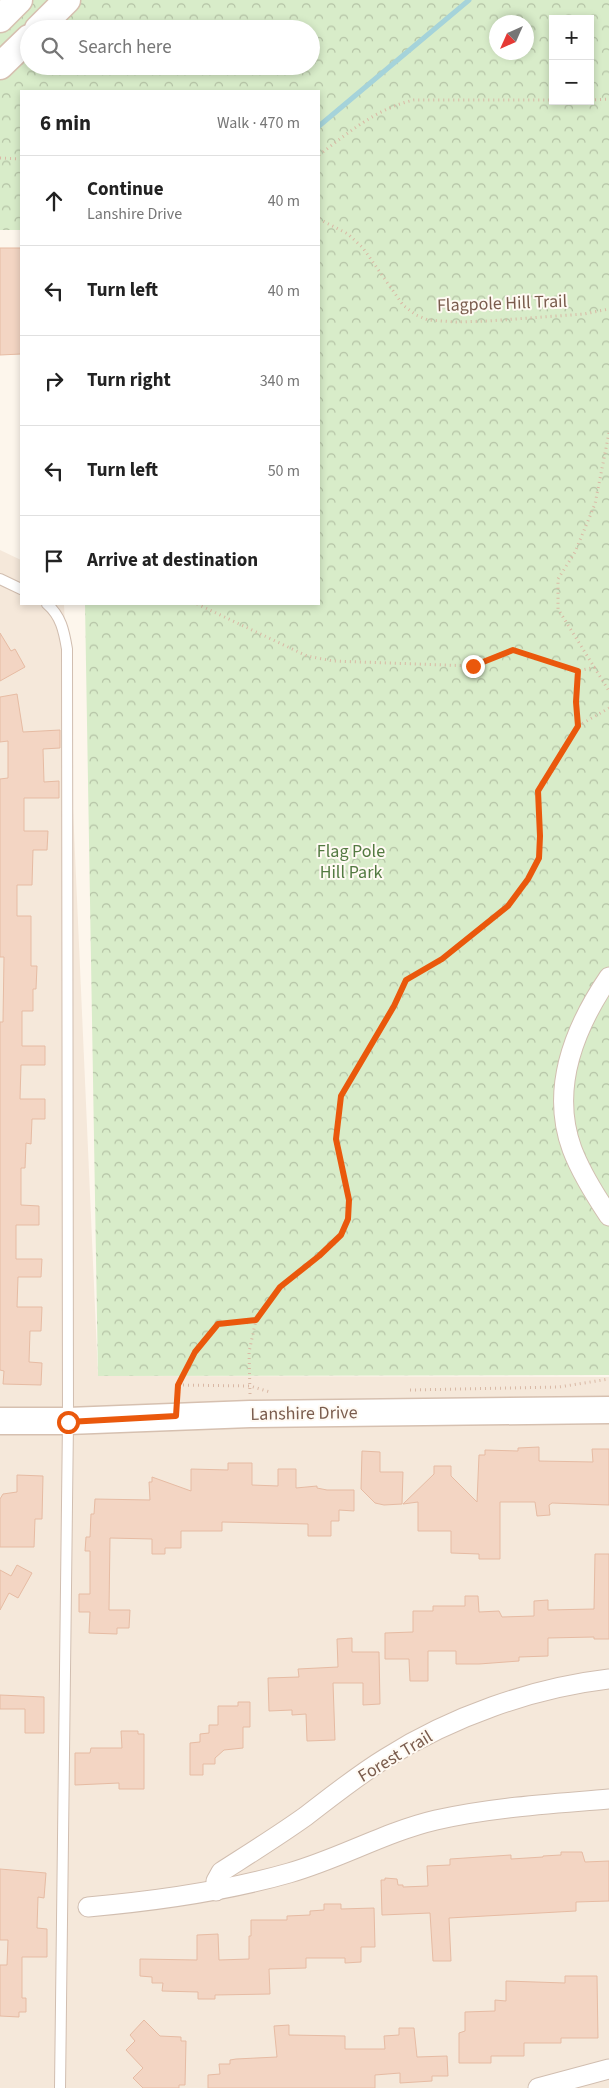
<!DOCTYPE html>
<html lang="en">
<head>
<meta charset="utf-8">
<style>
  body { margin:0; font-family:"Source Sans 3",sans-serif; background:#f2f2f2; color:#222 }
  .controls { position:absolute; right:15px; top:15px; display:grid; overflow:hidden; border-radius:0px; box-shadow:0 2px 8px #0003 }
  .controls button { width:45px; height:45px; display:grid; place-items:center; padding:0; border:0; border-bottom:1px solid #e0e0e0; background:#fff; color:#222; font:25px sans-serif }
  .compass { position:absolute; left:489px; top:15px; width:45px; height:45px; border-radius:50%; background:#fff; box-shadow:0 2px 8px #0003; rotate:225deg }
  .stop { position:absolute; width:15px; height:15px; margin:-11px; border:4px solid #ea580c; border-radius:50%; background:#fff }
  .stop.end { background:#ea580c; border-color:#fff; box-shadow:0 1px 5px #0008 }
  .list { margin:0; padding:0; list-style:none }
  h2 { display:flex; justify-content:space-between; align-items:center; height:65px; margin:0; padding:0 20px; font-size:21px }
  h2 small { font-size:16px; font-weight:400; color:#767676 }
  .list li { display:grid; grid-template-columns:32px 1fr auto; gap:15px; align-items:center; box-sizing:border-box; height:90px; padding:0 20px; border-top:1px solid #e0e0e0 }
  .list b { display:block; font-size:19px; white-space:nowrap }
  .list p { margin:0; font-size:16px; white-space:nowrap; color:#767676 }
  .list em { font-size:16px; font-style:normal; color:#767676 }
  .icon { flex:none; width:28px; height:28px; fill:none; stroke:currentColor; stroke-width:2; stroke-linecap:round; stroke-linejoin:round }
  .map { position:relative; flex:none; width:609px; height:2088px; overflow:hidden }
  .search { position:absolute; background:#fff; box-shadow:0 2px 8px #0003; left:20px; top:20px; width:300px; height:55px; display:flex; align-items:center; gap:12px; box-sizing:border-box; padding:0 18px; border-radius:28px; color:#767676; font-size:19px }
  .panel { position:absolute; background:#fff; box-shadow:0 2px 8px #0003; left:20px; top:90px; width:300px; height:515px; border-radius:0px }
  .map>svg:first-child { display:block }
  .residential { fill:#f5e8da }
  .forest { fill:url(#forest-crowns); fill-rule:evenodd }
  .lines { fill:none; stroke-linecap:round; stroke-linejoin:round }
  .stream { stroke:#a5d3da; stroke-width:5 }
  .building { fill:#f3d5c3; stroke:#e6bba3 }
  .lane-casing { stroke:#d1beb0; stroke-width:12 }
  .street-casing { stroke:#d1beb0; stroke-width:21 }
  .secondary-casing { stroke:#d6c0b0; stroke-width:29 }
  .path { stroke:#d9b8a5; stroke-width:3; stroke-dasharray:1 4; stroke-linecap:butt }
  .lane { stroke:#fff; stroke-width:10 }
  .street { stroke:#fff; stroke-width:19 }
  .secondary { stroke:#fff; stroke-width:26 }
  .route { stroke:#ea580c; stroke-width:6 }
  .labels { text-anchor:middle; stroke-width:4; stroke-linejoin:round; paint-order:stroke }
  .street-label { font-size:18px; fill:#7a5c4d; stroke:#fffaf3 }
  .park-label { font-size:18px; fill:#537a41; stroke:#fffaf3 }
</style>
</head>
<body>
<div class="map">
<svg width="609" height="2088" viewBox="0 0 609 2088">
  <defs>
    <pattern id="forest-crowns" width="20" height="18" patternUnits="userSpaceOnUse" patternTransform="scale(1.25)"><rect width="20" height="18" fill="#d8ecc9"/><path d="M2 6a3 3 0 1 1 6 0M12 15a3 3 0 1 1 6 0" fill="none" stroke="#b4c2a5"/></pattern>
  </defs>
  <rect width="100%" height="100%" fill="#fdf6ec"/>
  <path class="residential" d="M0,550L21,560V604H64L98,1376L609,1377V2088H0Z"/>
  <path class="forest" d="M0,0H609V1375L98,1376L85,604H319V91H21V230H0ZM553,19H590V101H553ZM496,22H526V52H496ZM29,29H311V66H29Z"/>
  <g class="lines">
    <path class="stream" d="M319,126L469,0"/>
  </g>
  <g class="building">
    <path d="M0,248H21V354L0,355Z"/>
    <path d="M0,633L11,651L15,649L25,667L0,681Z"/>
    <path d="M17,694L23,732L60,730V748L43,749L44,782L59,781V798H24V831H48L47,850H33L32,885H17V916H31V966H37L36,989H33V1011H22V1046H45V1065H21L20,1099H45V1119H32L31,1144L26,1143L25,1168H21V1205L39,1206V1225H16V1259H42L41,1277H18L17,1307H42L41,1331H30L29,1362L42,1363L41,1385L3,1384L4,1371L0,1370V1022H3L4,957H0V779L8,778V741L0,742V697Z"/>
    <path d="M539,1447V1461L593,1462L592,1449H609V1505L552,1503L549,1505L550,1515L537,1516L535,1502H500V1559H479V1554L451,1553V1531H418V1502L403,1504L434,1474V1466H451V1476L477,1502L479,1455H485V1450L518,1451V1448Z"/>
    <path d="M362,1451L380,1452V1472H403L402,1504L384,1505L375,1503L361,1489Z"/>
    <path d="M228,1463H252V1485L278,1486V1469H296V1488L317,1486V1488L327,1490H354V1511L339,1510V1521H331V1536H308V1524L222,1522V1531H181V1548H165V1554H152V1539L110,1538L109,1610H130L129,1628H117V1634L89,1633L90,1612H79V1594H90V1551H85L86,1537H90L91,1514H94L95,1499L150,1500L149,1482H152V1477L191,1491V1469L228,1470Z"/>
    <path d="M17,1475L43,1476L42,1519H35L34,1547H0V1499L3,1494L17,1492Z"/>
    <path d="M595,1554H609V1639H594V1637L548,1638V1656L519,1657V1661L479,1664H456V1651H428V1681H410L409,1659H385V1633L413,1632V1611H433V1606H465V1596H478L479,1612L499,1611L502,1617L534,1616V1601L548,1600V1610L594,1609Z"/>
    <path d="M17,1565L32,1573L18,1598L9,1593L0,1610V1570L11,1576Z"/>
    <path d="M352,1638V1652H379L380,1704L363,1705V1683H333L335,1740L307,1741L306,1714L292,1715V1710L269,1711L268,1678L299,1677L298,1669L338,1667L337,1639Z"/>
    <path d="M0,1695L44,1697V1733H25V1709H0Z"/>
    <path d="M238,1702H250V1727H243V1748L224,1750L215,1758V1764H203V1775H190V1743L200,1742V1734L209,1733V1725H218V1706H238Z"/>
    <path d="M121,1731H138V1734H144V1789H119V1783L75,1785V1753H90L91,1748H122Z"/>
    <path d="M561,1852H582L585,1862L609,1861V1901L576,1902V1911L449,1918L451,1961H433L430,1913L382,1915L381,1880H385V1878L397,1879L398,1885H403V1887L428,1886L427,1866L450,1865V1859L511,1855V1859L543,1857V1856L561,1855Z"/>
    <path d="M0,1869L46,1873L44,1898L38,1897L37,1928L47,1929V1957H22V1998H26V2012H19V2017L0,2016V1965H7L8,1940H0Z"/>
    <path d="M324,1904H341V1909L374,1908L375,1947H361V1962L345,1963V1958H306V1968L269,1969L270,1994L215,1995V1999H198V1992L162,1991L163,1983H152V1977L140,1976V1959L197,1960V1935L218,1934L219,1960L249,1959V1936H251V1920H287V1916L310,1915V1911L324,1910Z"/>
    <path d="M565,1976H597L598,2038H561V2043H524V2056H491V2063H459V2033L465,2031V2012L495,2011V2000L506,2001V1981L565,1983Z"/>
    <path d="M144,2020L160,2036L181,2037V2041H186L185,2085H179V2088H143L133,2078L143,2068L126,2050L135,2041L130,2035Z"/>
    <path d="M289,2025V2035L345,2036V2049H385L384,2036L399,2035V2028H414L417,2057L447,2056L448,2076H432V2081L400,2083V2073L375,2075V2088H208V2075L220,2074L219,2064H230V2060L236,2059L277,2057L274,2026Z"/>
  </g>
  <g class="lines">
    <defs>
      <g id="lane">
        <path d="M0,579L21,589"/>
        <path d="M47,604C61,616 64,631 67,649L68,1421L60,2088"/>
      </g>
      <g id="street">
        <path d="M609,977C575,1027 550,1089 572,1149C581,1173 595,1195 609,1216"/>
        <path d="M216,1891V1881L221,1872C249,1854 278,1836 306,1816C332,1796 358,1775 386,1758C451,1717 532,1688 609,1679"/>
        <path d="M88,1907C156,1901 223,1892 289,1873C339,1859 385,1832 436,1820C493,1807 551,1804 609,1799"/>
        <path d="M538,2088L609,2069"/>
      </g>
      <g id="secondary">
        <path d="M0,19L19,0"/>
        <path d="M38,29L67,0"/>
        <path d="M0,66L29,38"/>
        <path d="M0,1421H68L250,1414L609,1410"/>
      </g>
    </defs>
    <use href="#lane" class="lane-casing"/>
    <use href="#street" class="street-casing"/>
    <use href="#secondary" class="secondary-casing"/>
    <g class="path">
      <path d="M590,100L609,99"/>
      <path d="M319,155C348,133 377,108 414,100H553"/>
      <path d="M0,158L21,159"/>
      <path d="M319,219L348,234L363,248L403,305L416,315L428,320L456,322L488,321L584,314L609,309"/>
      <path d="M609,433L595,504L575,552L558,579V609L609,691"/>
      <path d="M197,604L307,656L333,661L473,666L513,650L578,671"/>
      <path d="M578,726L609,708"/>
      <path d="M178,1385L250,1386L270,1392"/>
      <path d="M410,1390L559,1387L609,1379"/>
      <path d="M250,1394L249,1352L256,1320L280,1287L319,1256L341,1235L348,1219L349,1200L336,1139L341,1096L394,1006L406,980L443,959L508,906L528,879L539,858L540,836L538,791L578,726L576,702L578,671L596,667"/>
      <path d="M178,1398C180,1369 201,1345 219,1324L256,1320"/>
    </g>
    <use href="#lane" class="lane"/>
    <use href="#street" class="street"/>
    <use href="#secondary" class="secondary"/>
  </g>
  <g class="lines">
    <path class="route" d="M68,1422L176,1416L178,1385L195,1352L218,1324L256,1320L280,1287L319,1256L341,1235L348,1219L349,1200L336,1139L341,1096L394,1006L406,980L442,959L508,906L528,879L539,858L540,836L538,791L578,726L576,702L578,671L513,650L473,666"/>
  </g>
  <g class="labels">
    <g class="street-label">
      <text transform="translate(502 303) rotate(-2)" y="6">Flagpole Hill Trail</text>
      <text transform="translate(304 1413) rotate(-1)" y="6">Lanshire Drive</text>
      <text transform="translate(395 1756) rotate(-31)" y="6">Forest Trail</text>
    </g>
    <g class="park-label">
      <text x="351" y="857">Flag Pole<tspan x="351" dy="21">Hill Park</tspan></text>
    </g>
  </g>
</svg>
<div class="controls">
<button>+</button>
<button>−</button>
</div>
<svg class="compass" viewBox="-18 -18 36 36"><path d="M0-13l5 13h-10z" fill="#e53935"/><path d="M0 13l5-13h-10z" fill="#767676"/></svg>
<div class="stop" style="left:68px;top:1422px"></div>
<div class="stop end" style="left:473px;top:666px"></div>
<div class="search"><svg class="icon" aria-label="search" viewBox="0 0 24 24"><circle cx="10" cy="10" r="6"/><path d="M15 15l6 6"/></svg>Search here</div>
<section class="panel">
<h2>6 min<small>Walk · 470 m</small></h2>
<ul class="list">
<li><svg class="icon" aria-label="ahead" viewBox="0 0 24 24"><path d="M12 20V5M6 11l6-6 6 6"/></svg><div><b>Continue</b><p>Lanshire Drive</p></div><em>40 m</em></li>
<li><svg class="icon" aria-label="left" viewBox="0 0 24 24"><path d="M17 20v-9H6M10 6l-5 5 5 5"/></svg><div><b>Turn left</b></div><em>40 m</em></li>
<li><svg class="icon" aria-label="right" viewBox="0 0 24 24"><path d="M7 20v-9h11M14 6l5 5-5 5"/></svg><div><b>Turn right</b></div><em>340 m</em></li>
<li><svg class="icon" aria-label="left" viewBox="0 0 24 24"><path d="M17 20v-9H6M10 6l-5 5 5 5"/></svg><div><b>Turn left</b></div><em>50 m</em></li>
<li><svg class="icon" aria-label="arrive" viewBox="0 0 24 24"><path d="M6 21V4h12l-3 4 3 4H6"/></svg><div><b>Arrive at destination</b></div></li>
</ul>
</section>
</div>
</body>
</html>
